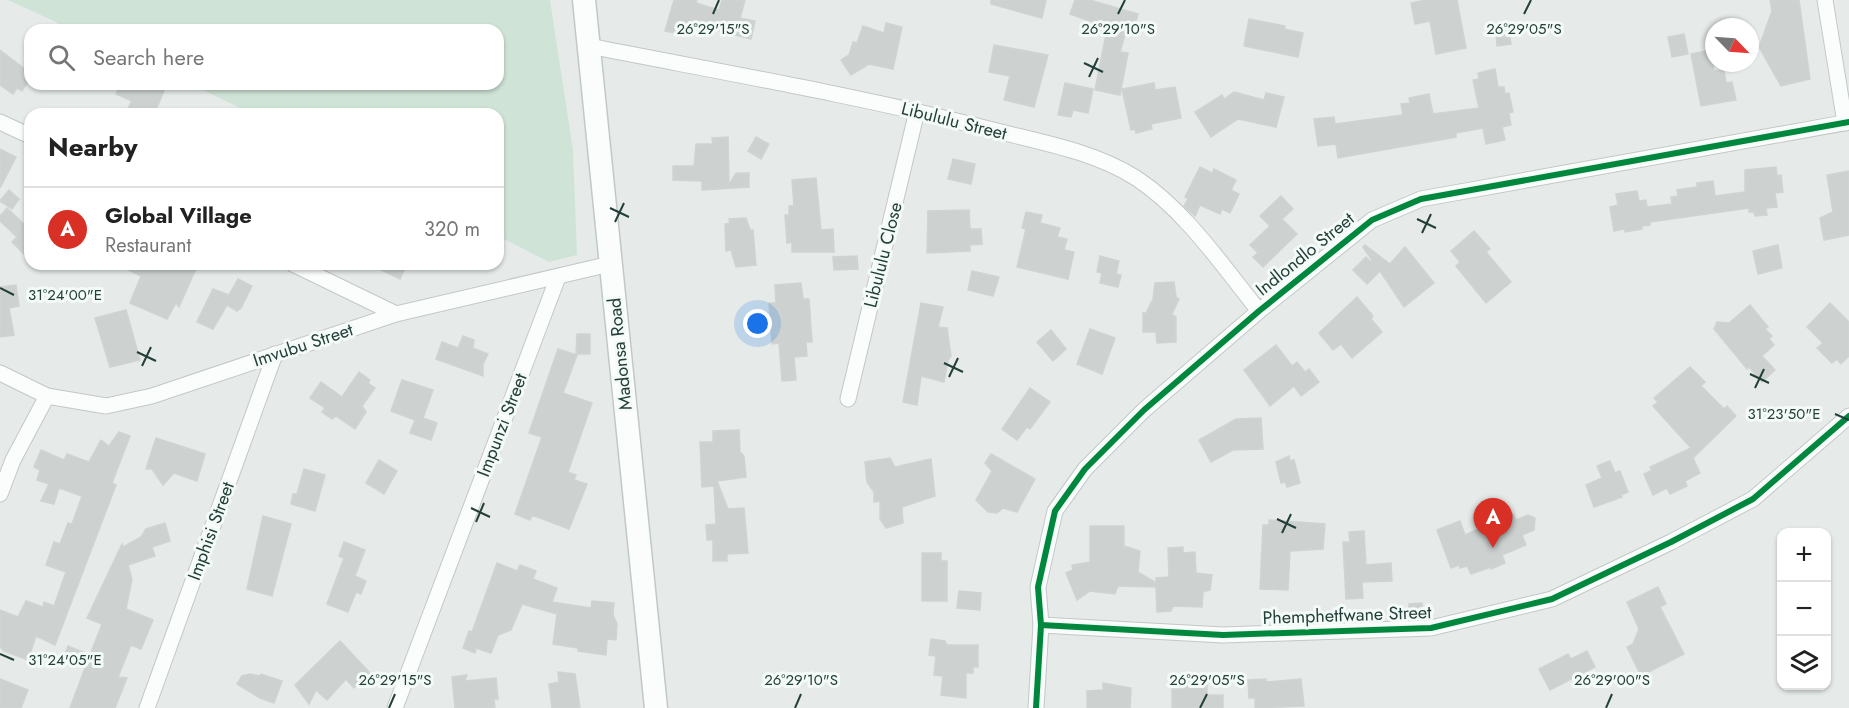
<!DOCTYPE html>
<html lang="en">
<head>
<meta charset="utf-8">
<style>
  body { margin:0; font-family:Jost,sans-serif; background:#f6f6f6; color:#222 }
  .controls { position:absolute; right:18px; bottom:18px; display:grid; overflow:hidden; border-radius:12px; box-shadow:0 2px 4px #0004 }
  .controls button { width:54px; height:54px; display:grid; place-items:center; padding:0; border:0; border-bottom:2px solid #e0e0e0; background:#fff; color:#222; font:30px sans-serif }
  .compass { position:absolute; left:1705px; top:18px; width:54px; height:54px; border-radius:50%; background:#fff; box-shadow:0 2px 4px #0004; rotate:115deg }
  .you { position:absolute; left:758px; top:324px; width:21px; height:21px; margin:-15px; border:4px solid #fff; border-radius:50%; background:#1a73e8; box-shadow:0 0 0 9px #1a73e833 }
  .badge { display:grid; place-items:center; width:39px; height:39px; border-radius:50%; background:#d93025; color:#fff; font-size:20px; font-weight:700 }
  .pin { position:absolute; translate:-50% -50px; filter:drop-shadow(0 2px 3px #0008) }
  .pin::after { content:''; position:absolute; top:32px; width:21px; height:18px; background:inherit; clip-path:polygon(0 0,100% 0,50% 100%) }
  .list { margin:0; padding:0; list-style:none }
  h2 { display:flex; justify-content:space-between; align-items:center; height:78px; margin:0; padding:0 24px; font-size:26px }
  h2 small { font-size:20px; font-weight:400; color:#767676 }
  .list li { display:grid; grid-template-columns:39px 1fr auto; gap:18px; align-items:center; box-sizing:border-box; height:84px; padding:0 24px; border-top:2px solid #e0e0e0 }
  .list b { display:block; font-size:22px; white-space:nowrap }
  .list p { margin:0; font-size:20px; white-space:nowrap; color:#767676 }
  .list em { font-size:20px; font-style:normal; color:#767676 }
  .icon { flex:none; width:33px; height:33px; fill:none; stroke:currentColor; stroke-width:2; stroke-linecap:round; stroke-linejoin:round }
  .map { position:relative; flex:none; width:1849px; height:708px; overflow:hidden }
  .search { position:absolute; background:#fff; box-shadow:0 2px 4px #0004; left:24px; top:24px; width:480px; height:66px; display:flex; align-items:center; gap:15px; box-sizing:border-box; padding:0 21px; border-radius:18px; color:#767676; font-size:22px }
  .panel { position:absolute; background:#fff; box-shadow:0 2px 4px #0004; left:24px; top:108px; width:480px; height:162px; border-radius:18px }
  .map>svg:first-child { display:block }
  .green { fill:#cfe4d6 }
  .building { fill:#cdd2d0; stroke:#cfd4d2; stroke-width:1.5 }
  .lines { fill:none; stroke-linecap:round; stroke-linejoin:round }
  .street-casing { stroke:#c3c8c6; stroke-width:17 }
  .secondary-casing { stroke:#c1c9c6; stroke-width:25 }
  .street { stroke:#fbfcfc; stroke-width:15 }
  .secondary { stroke:#fbfcfc; stroke-width:22 }
  .cycleway-casing { stroke:#f4faf7; stroke-width:10 }
  .cycleway { stroke:#00873e; stroke-width:6 }
  .ticks { fill:none; stroke:#233f39; stroke-width:2 }
  .labels { text-anchor:middle; stroke-width:6; stroke-linejoin:round; paint-order:stroke }
  .street-label { font-size:18px; fill:#233f39; stroke:#f4faf7 }
  .ticks-label { font-size:15px; text-anchor:middle; fill:#233f39; stroke:#f4faf7; stroke-width:6; stroke-linejoin:round; paint-order:stroke }
</style>
</head>
<body>
<div class="map">
<svg width="1849" height="708" viewBox="0 0 1849 708">
  <rect width="100%" height="100%" fill="#e6ebe9"/>
  <path class="green" d="M8,0H550L573,150L577,255L549,262L498,236V114H252L191,84H498V30H73Z"/>
  <g class="building">
    <path d="M674,0H697L696,3L719,10L722,0H745L740,18L755,21L751,39L693,24L691,36L665,31Z"/>
    <path d="M991,0H1046L1042,18L991,4Z"/>
    <path d="M1075,0H1090L1138,14L1135,25L1128,24L1120,52L1128,53L1120,95L1095,90L1106,34L1094,31L1095,23L1070,14Z"/>
    <path d="M1425,0H1457L1466,48L1436,54L1430,21L1415,24L1411,3Z"/>
    <path d="M1770,0H1799L1810,79L1781,86L1759,47L1772,11Z"/>
    <path d="M1249,19L1285,26L1284,29L1303,33L1298,57L1244,46Z"/>
    <path d="M886,23L902,27L893,69L869,64L851,75L841,60L849,55L853,42L857,43L863,26L884,33Z"/>
    <path d="M1509,31L1511,44L1497,46L1496,32Z"/>
    <path d="M1684,34L1688,54L1672,57L1668,37Z"/>
    <path d="M994,45L1048,55L1034,107L1004,100L1010,76L989,72Z"/>
    <path d="M0,50L30,73V79L22,91L17,88L13,94L0,85Z"/>
    <path d="M1711,50L1714,71L1724,70L1726,83L1732,82L1736,100L1701,106L1691,54Z"/>
    <path d="M1495,69L1498,87H1504L1505,94L1509,93L1513,112L1509,113L1511,125L1502,127L1505,140L1486,144L1483,128L1456,133V137L1338,158L1336,144L1318,146L1314,119L1334,117L1335,124L1403,115L1401,104L1410,103L1409,98L1429,94L1433,114L1479,108L1473,80L1479,79L1478,73Z"/>
    <path d="M1065,83L1093,89L1088,113L1073,110L1071,117L1058,115Z"/>
    <path d="M1154,83L1155,90L1175,87L1181,118L1151,124L1152,129L1136,133L1135,129L1131,130L1122,89Z"/>
    <path d="M121,84H149L164,91L155,112L145,109L143,114H125L132,101L116,94Z"/>
    <path d="M1234,92L1264,100L1266,93L1284,97L1276,127L1238,119L1211,137L1195,112L1222,95L1224,99Z"/>
    <path d="M728,137L729,185L736,173H749V187L702,190V181L673,180V166H694L696,144H713L712,138Z"/>
    <path d="M756,137L769,144L761,159L748,151Z"/>
    <path d="M0,149L16,157L0,188Z"/>
    <path d="M953,159L975,164L971,184L948,179Z"/>
    <path d="M1200,167L1212,173L1214,169L1236,180L1231,190L1239,194L1230,213L1222,209L1220,214L1200,205L1195,216L1184,206L1188,199L1185,197Z"/>
    <path d="M1776,167L1777,176L1781,175L1783,192L1775,193L1777,207L1766,208L1767,215L1755,216L1754,212H1749V208L1650,222V225L1642,226V229L1625,232L1624,229L1614,231L1610,207L1618,205L1616,194L1637,191L1639,201L1646,200L1647,207L1672,204L1671,197L1678,196L1677,190L1697,187V183L1713,181L1715,196L1745,192V170Z"/>
    <path d="M1849,171V235L1824,240L1820,218L1833,212L1827,175Z"/>
    <path d="M816,178L821,230L833,229L834,252H792V242L787,243L785,215H789V206H794L792,180Z"/>
    <path d="M9,190L19,199L12,209L0,201Z"/>
    <path d="M1281,196L1293,209L1282,219L1297,234L1263,267L1253,257L1258,253L1250,245L1270,226L1260,216Z"/>
    <path d="M7,208L27,227L30,224V260L12,242L17,237L0,221V216Z"/>
    <path d="M969,210L970,229H981L982,244L970,245V251L927,253L928,211Z"/>
    <path d="M1026,212L1042,215L1040,223L1060,228L1057,237L1067,239L1064,250L1074,252L1068,279L1017,267L1026,229L1022,228Z"/>
    <path d="M746,218L750,230H753L756,265L736,267L731,250L726,251L725,224L730,223L729,219Z"/>
    <path d="M1474,231L1490,249L1486,252L1511,282L1486,303L1456,266L1460,262L1451,251Z"/>
    <path d="M1365,245L1390,264L1405,247L1434,283L1404,307L1380,271L1367,284L1353,270L1366,257L1371,262L1372,260L1363,247Z"/>
    <path d="M1778,245L1782,268L1758,274L1753,251Z"/>
    <path d="M857,256L858,269L834,270L833,257Z"/>
    <path d="M1100,256L1119,261L1116,274L1121,275L1118,287L1100,283L1102,273L1097,272Z"/>
    <path d="M116,264H198L179,307L176,303L167,319L130,303L141,276Z"/>
    <path d="M369,264H407L400,279Z"/>
    <path d="M972,271L999,277L993,296L968,290Z"/>
    <path d="M238,279L252,286L241,308L237,311L227,305L213,329L197,322L213,289L229,295Z"/>
    <path d="M1174,282L1176,297L1179,299L1172,314L1176,317V342L1157,343L1156,332H1143V313H1146L1153,299L1155,283Z"/>
    <path d="M801,283L803,299H809L812,342H806L807,356L794,357L796,380L782,381L779,343L772,344L769,303H776L775,285Z"/>
    <path d="M16,285L19,306L9,308L14,335L0,337V287Z"/>
    <path d="M1357,297L1373,316L1371,319L1382,332L1352,358L1341,344L1333,350L1319,333Z"/>
    <path d="M921,303L943,307L938,327L947,328L951,356L948,360L944,382L921,376L917,405L903,402Z"/>
    <path d="M1830,303L1849,322V356L1841,364L1837,359L1832,363L1817,348L1823,343L1807,327Z"/>
    <path d="M1750,305L1768,327L1765,329L1772,336L1769,339L1774,345L1762,356L1775,370L1762,382L1749,367L1747,369L1714,329L1717,322L1729,323Z"/>
    <path d="M126,310L140,360L110,367L95,318Z"/>
    <path d="M1090,329L1115,338L1102,374L1077,364Z"/>
    <path d="M1051,330L1066,349L1053,361L1037,342Z"/>
    <path d="M577,334H590V354H576Z"/>
    <path d="M463,336L474,340L473,348L488,354L483,364V376L436,359L442,342L458,348Z"/>
    <path d="M1276,345L1292,366L1297,362L1305,372L1309,369L1319,382L1301,396L1294,386L1270,406L1244,370Z"/>
    <path d="M558,349L577,355L563,393L592,403L568,472L576,475L574,480L587,484L569,529L532,515L530,520L515,514L542,437L529,433Z"/>
    <path d="M1690,367L1705,382L1701,386L1724,409L1727,406L1736,416L1693,458L1700,473L1685,481L1687,486L1670,494L1667,488L1653,495L1644,474L1652,470L1650,467L1691,448L1653,406L1658,402L1654,398Z"/>
    <path d="M359,372L370,380L368,383L375,388L362,406L366,412L355,429L336,416L332,419L322,412L325,408L310,398L321,382L342,397Z"/>
    <path d="M402,380L433,390L423,418L437,423L431,440L410,433L415,420L391,411Z"/>
    <path d="M1030,388L1050,402L1030,429L1027,427L1017,440L1002,429Z"/>
    <path d="M1261,418L1263,449L1233,450L1211,462L1199,440L1236,419Z"/>
    <path d="M739,430L740,452L744,456L746,477L717,481L728,509L744,508L748,553L727,554V561H713V540H707L706,525L716,524L714,486L702,487L700,442H713V431Z"/>
    <path d="M119,432L130,436L112,483L116,485L55,645L36,636L28,660L4,651L0,647V610L18,617L26,601L43,607L44,602L54,606L66,572L46,565L54,542L60,544L68,523L72,524L82,496L59,488L54,504L41,501L49,484L37,480L40,470L34,467L41,450L64,460L67,454L89,462L101,440L109,446Z"/>
    <path d="M156,438L205,454L197,481L174,473L163,485L152,469H146Z"/>
    <path d="M991,454L1035,479L1017,512L1003,508L997,513L988,512L976,500L992,471L985,463Z"/>
    <path d="M1289,456L1290,461L1294,460L1300,483L1287,487L1285,482L1281,483L1276,462Z"/>
    <path d="M890,458L895,467L931,459L935,496L902,507L903,523L886,528L880,519V501L874,502V492L867,482L865,462Z"/>
    <path d="M379,460L397,471L384,494L366,483Z"/>
    <path d="M1610,461L1615,473L1620,471L1628,492L1621,495L1622,497L1594,507L1586,485L1602,478L1597,466Z"/>
    <path d="M304,469L325,475L315,511L291,504L293,494H297Z"/>
    <path d="M1513,514L1516,520L1528,515L1535,518L1534,530L1522,535L1526,545L1502,555L1505,563L1491,569V567L1471,574L1467,566L1460,568L1459,565L1451,568L1437,530L1460,521L1465,535Z"/>
    <path d="M263,516L291,524L272,596L247,589Z"/>
    <path d="M1269,520L1325,524L1323,549L1290,551L1288,590L1260,589L1263,525H1269Z"/>
    <path d="M165,523L170,541L152,547L155,556L128,565L132,579L126,609L153,620L141,649L131,645L118,677L127,678L115,708H70L85,668L63,659L68,646L90,655L102,624L87,618L122,544L123,547L141,537L146,529Z"/>
    <path d="M1090,526H1124V546L1140,551L1138,572L1156,583V578L1169,577L1168,548L1183,547V553L1195,552L1196,573L1212,575L1210,590L1203,592L1202,607L1173,606L1171,611L1157,612L1156,587L1118,586L1115,594L1090,591L1077,600L1066,573L1073,570L1072,565L1090,562Z"/>
    <path d="M1364,531L1366,565L1391,563L1392,581L1362,582L1363,598L1346,599L1343,542H1350L1349,532Z"/>
    <path d="M344,542L365,550L355,576L366,581L361,594L356,592L348,612L327,604L344,558L339,556Z"/>
    <path d="M922,553H941V561H947V601H922Z"/>
    <path d="M497,563L517,571L520,565L536,571L533,579L557,588L552,602L591,608L592,601L614,603L613,615L617,624L616,640L607,639L606,655L578,651V648L553,644L557,614L522,604L511,630L498,635L491,653L476,648L475,653L463,648L469,631L472,632Z"/>
    <path d="M1658,587L1666,604L1660,607L1684,654L1641,676L1627,647L1633,644L1639,629L1627,602Z"/>
    <path d="M959,591L981,593L980,610L957,608Z"/>
    <path d="M1422,603L1423,619H1409V604Z"/>
    <path d="M931,639L945,641L947,645H978V667H973V673H966V698L941,695L943,676L934,675L936,656L929,655Z"/>
    <path d="M340,641L370,673L354,688L346,679L327,700L316,690L309,704L295,685Z"/>
    <path d="M1587,651L1595,667L1550,690L1539,669L1568,654L1571,659Z"/>
    <path d="M558,672L575,674L580,708H552L549,684L559,682Z"/>
    <path d="M250,674L259,676L261,674L282,681L274,703L260,698L237,684L242,676Z"/>
    <path d="M467,675L465,681L496,678L498,699H494L495,708H455L452,677Z"/>
    <path d="M0,679L28,690L21,708H0Z"/>
    <path d="M1266,679V682L1301,679L1304,706L1255,708V698H1249L1248,680Z"/>
    <path d="M1184,681H1207V695H1223V708H1172V689H1184Z"/>
    <path d="M1103,683L1131,688L1130,708H1087V691L1103,690Z"/>
  </g>
  <g class="lines">
    <defs>
      <g id="street">
        <path d="M1825,0L1845,123"/>
        <path d="M589,46C721,72 854,95 985,128C1034,141 1092,150 1136,178C1185,210 1222,265 1259,311"/>
        <path d="M0,122L30,136"/>
        <path d="M293,264L396,314"/>
        <path d="M0,373L47,396L106,406L152,396L396,314L610,264"/>
        <path d="M848,399L917,111"/>
        <path d="M0,494L13,460L47,396"/>
        <path d="M1041,625L1223,635L1431,628L1552,599L1671,542L1753,499L1849,416"/>
        <path d="M147,708L275,354"/>
        <path d="M395,708L558,277"/>
        <path d="M1036,708L1041,625L1038,587L1055,511L1085,469L1144,410L1259,311L1372,220L1421,199L1849,122"/>
      </g>
      <path id="secondary" d="M584,0L656,708"/>
    </defs>
    <use href="#street" class="street-casing"/>
    <use href="#secondary" class="secondary-casing"/>
    <use href="#street" class="street"/>
    <use href="#secondary" class="secondary"/>
    <defs>
      <g id="cycleway">
        <path d="M1041,625L1223,635L1431,628L1552,599L1671,542L1753,499L1849,416"/>
        <path d="M1036,708L1041,625L1038,587L1055,511L1085,469L1144,410L1259,311L1372,220L1421,199L1849,122"/>
      </g>
    </defs>
    <use href="#cycleway" class="cycleway-casing"/>
    <use href="#cycleway" class="cycleway"/>
  </g>
  <path class="ticks" d="M713,14L719,0M1118,14L1125,0M1524,14L1531,0M1084,63L1103,72M1089,77L1098,58M610,208L629,217M1417,219L1436,228M615,222L624,203M1422,233L1431,214M0,288L14,295M137,352L156,361M944,363L963,372M142,366L151,347M1750,374L1769,383M949,377L958,358M1755,388L1764,369M1835,414L1849,420M471,508L490,517M1277,519L1296,528M476,522L484,503M1282,533L1291,514M0,654L14,660M389,708L395,694M795,708L801,694M1200,708L1207,694M1606,708L1612,694"/>
  <g class="labels">
    <g class="street-label">
      <text transform="translate(954 121) rotate(14)" y="6">Libululu Street</text>
      <text transform="translate(1305 254) rotate(-39)" y="6">Indlondlo Street</text>
      <text transform="translate(883 255) rotate(-76)" y="6">Libululu Close</text>
      <text transform="translate(303 345) rotate(-18)" y="6">Imvubu Street</text>
      <text transform="translate(620 354) rotate(-96)" y="6">Madonsa Road</text>
      <text transform="translate(502 425) rotate(-69)" y="6">Impunzi Street</text>
      <text transform="translate(211 531) rotate(-70)" y="6">Imphisi Street</text>
      <text transform="translate(1347 615) rotate(-2)" y="6">Phemphetfwane Street</text>
    </g>
  </g>
  <g class="ticks-label">
    <text x="1524" y="34">26°29'05"S</text>
    <text x="713" y="34">26°29'15"S</text>
    <text x="1118" y="34">26°29'10"S</text>
    <text x="65" y="300">31°24'00"E</text>
    <text x="1784" y="419">31°23'50"E</text>
    <text x="65" y="665">31°24'05"E</text>
    <text x="395" y="685">26°29'15"S</text>
    <text x="801" y="685">26°29'10"S</text>
    <text x="1207" y="685">26°29'05"S</text>
    <text x="1612" y="685">26°29'00"S</text>
  </g>
</svg>
<div class="controls">
<button>+</button>
<button>−</button>
<button><svg class="icon" aria-label="layers" viewBox="0 0 24 24"><path d="M12 4l9 5-9 5-9-5zM3 14l9 5 9-5"/></svg></button>
</div>
<svg class="compass" viewBox="-18 -18 36 36"><path d="M0-13l5 13h-10z" fill="#e53935"/><path d="M0 13l5-13h-10z" fill="#767676"/></svg>
<div class="you"></div>
<div class="pin badge" style="left:1493px;top:548px">A</div>
<div class="search"><svg class="icon" aria-label="search" viewBox="0 0 24 24"><circle cx="10" cy="10" r="6"/><path d="M15 15l6 6"/></svg>Search here</div>
<section class="panel">
<h2>Nearby<small></small></h2>
<ul class="list">
<li><span class="badge">A</span><div><b>Global Village</b><p>Restaurant</p></div><em>320 m</em></li>
</ul>
</section>
</div>
</body>
</html>
